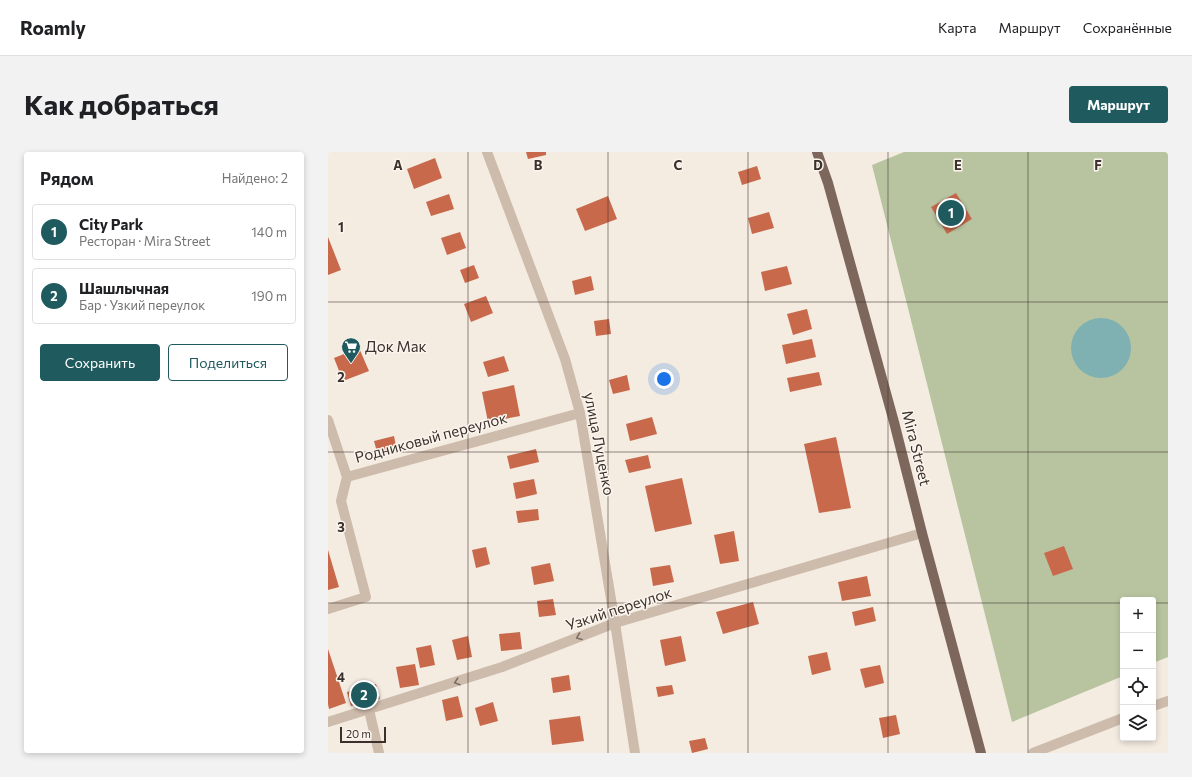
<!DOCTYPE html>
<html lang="ru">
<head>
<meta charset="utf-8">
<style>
  body { margin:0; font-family:Commissioner,sans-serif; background:#f2f2f2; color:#202124 }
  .controls { position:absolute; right:12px; bottom:12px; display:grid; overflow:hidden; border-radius:4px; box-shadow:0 2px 6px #0003 }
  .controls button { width:36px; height:36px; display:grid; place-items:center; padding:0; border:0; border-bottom:1px solid #e0e0e0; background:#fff; color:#202124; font:20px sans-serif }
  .scale { position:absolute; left:12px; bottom:10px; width:46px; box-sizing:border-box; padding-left:4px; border:2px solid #3b302b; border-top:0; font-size:11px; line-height:14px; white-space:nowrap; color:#3b302b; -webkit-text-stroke:3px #fbf5ee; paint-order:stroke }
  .you { position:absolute; left:336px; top:227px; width:14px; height:14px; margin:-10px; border:3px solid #fff; border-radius:50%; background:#1a73e8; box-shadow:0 0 0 6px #1a73e833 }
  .badge { display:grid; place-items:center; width:26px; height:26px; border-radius:50%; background:#1f5a5e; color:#fff; font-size:13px; font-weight:700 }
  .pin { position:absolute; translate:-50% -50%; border:2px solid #fff; box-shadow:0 1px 4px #0006 }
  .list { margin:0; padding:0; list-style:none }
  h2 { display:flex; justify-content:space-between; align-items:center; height:52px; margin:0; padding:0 16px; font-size:17px }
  h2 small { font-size:13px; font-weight:400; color:#757577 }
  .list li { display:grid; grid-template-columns:26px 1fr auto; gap:12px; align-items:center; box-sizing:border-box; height:56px; margin:0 8px 8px; padding:0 8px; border:1px solid #e0e0e0; border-radius:4px }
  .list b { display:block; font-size:15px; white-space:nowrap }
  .list p { margin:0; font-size:13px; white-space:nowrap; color:#757577 }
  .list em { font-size:13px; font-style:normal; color:#757577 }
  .actions { display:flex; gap:8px; padding:12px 16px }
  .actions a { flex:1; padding:9px 0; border:1px solid #1f5a5e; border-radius:4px; text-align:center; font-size:14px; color:#1f5a5e }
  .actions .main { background:#1f5a5e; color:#fff }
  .icon { flex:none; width:22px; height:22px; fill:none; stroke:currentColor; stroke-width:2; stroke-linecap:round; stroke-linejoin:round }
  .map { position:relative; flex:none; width:840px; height:601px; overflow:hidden; border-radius:4px }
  header { display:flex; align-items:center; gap:24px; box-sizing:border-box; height:56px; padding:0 20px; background:#fff; border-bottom:1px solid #e0e0e0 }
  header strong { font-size:19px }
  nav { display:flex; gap:22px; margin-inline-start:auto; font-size:14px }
  .intro { display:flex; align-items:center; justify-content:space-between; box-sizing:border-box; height:96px; padding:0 24px }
  h1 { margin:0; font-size:28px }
  .button { padding:10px 18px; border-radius:4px; background:#1f5a5e; color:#fff; font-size:14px; font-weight:700 }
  main { display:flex; gap:24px; padding:0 24px }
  aside { flex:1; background:#fff; border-radius:4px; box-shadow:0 2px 6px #0003 }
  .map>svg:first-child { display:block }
  .green { fill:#b8c4a0 }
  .water { fill:#7fb0b2 }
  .building { fill:#c8694b }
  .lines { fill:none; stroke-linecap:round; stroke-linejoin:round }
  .minor { stroke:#cdbbac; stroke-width:10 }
  .major { stroke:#7d675c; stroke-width:10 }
  .oneway { stroke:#7d6f65 }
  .grid { fill:none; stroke:#3b302b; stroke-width:1; stroke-opacity:0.55 }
  .labels { text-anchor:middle; stroke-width:3; stroke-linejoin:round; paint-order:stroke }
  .poi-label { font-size:15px; fill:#3b302b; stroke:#fbf5ee; text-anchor:start }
  .street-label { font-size:15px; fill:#3b302b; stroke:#fbf5ee }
  .grid-label { font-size:13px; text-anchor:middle; font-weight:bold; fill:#3b302b; stroke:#fbf5ee; stroke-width:3; stroke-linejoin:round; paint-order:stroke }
</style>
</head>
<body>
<header>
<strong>Roamly</strong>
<nav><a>Карта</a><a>Маршрут</a><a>Сохранённые</a></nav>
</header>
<div class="intro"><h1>Как добраться</h1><a class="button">Маршрут</a></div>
<main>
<aside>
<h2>Рядом<small>Найдено: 2</small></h2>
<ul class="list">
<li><span class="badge">1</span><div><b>City Park</b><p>Ресторан · Mira Street</p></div><em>140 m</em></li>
<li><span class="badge">2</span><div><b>Шашлычная</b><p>Бар · Узкий переулок</p></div><em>190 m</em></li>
</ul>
<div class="actions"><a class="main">Сохранить</a><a>Поделиться</a></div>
</aside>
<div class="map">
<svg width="840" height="601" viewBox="0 0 840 601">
  <rect width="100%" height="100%" fill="#f4ebe1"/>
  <path class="green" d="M576,0H840V505L825,511V448H795V524L684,570L544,13Z"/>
  <circle class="water" cx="773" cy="196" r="30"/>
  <g class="building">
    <path d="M198,0H218V3L200,7Z"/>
    <path d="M107,6L114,26L86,37L79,17Z"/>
    <path d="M429,14L433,27L414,33L410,20Z"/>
    <path d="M628,41L644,67L619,82L603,55Z"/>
    <path d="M121,42L126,57L103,64L98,50Z"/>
    <path d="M280,44L289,67L257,79L248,57Z"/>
    <path d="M441,60L446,76L424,82L420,66Z"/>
    <path d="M132,80L138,96L119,103L113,86Z"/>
    <path d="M0,85L13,118L0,123Z"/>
    <path d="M146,113L151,126L137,131L132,118Z"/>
    <path d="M459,114L464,132L437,139L433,120Z"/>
    <path d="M263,124L266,138L247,143L244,129Z"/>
    <path d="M158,144L165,161L143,170L136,152Z"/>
    <path d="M479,157L484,177L465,183L459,162Z"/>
    <path d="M281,167L283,182L268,184L266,169Z"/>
    <path d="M484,187L488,205L458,212L454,193Z"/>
    <path d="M31,196L41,219L15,229L6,206Z"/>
    <path d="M176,204L181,219L160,225L155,210Z"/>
    <path d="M491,220L494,233L462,240L459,226Z"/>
    <path d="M299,223L302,238L285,242L281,228Z"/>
    <path d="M186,233L192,264L160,270L154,240Z"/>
    <path d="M324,265L329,282L302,289L298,272Z"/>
    <path d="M66,284L69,299L50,304L46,289Z"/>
    <path d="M508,285L523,356L491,361L476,292Z"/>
    <path d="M208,297L211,310L182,317L179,304Z"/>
    <path d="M320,303L323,316L301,321L297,308Z"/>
    <path d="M354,326L364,372L327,380L317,334Z"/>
    <path d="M206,327L209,342L188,347L185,331Z"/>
    <path d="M210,357L211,368L190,371L188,359Z"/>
    <path d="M406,379L411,409L392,412L386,383Z"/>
    <path d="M736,394L745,417L725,424L716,401Z"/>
    <path d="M158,395L162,412L148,416L144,398Z"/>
    <path d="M0,398L11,435L0,438Z"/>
    <path d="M222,411L226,429L206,433L203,415Z"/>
    <path d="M342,413L346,430L325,434L322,416Z"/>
    <path d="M539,424L543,444L514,449L510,430Z"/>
    <path d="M225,447L228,463L211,465L209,449Z"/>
    <path d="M425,450L431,472L395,482L388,460Z"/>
    <path d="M545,455L548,469L527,474L524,460Z"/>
    <path d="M192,480L194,497L173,499L171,482Z"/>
    <path d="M140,484L144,505L129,508L124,488Z"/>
    <path d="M353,484L358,509L337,514L332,488Z"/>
    <path d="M103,493L107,513L92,516L88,496Z"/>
    <path d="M0,497L18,551L1,557L0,552Z"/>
    <path d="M499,500L503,518L484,523L480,504Z"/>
    <path d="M87,512L91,533L72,536L68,515Z"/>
    <path d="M552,513L556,531L537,536L532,517Z"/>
    <path d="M241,523L243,538L225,541L223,526Z"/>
    <path d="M48,532L52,547L23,554L19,540Z"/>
    <path d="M344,533L346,542L330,545L328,535Z"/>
    <path d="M130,544L135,565L118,569L114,548Z"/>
    <path d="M165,550L170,569L152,574L147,556Z"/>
    <path d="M568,563L572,582L555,586L551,566Z"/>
    <path d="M252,564L256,589L224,593L221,568Z"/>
    <path d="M377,586L380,597L364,601L361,589Z"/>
  </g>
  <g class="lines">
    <g class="minor">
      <path d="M159,0L237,207L252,261L287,471L307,601"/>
      <path d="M0,268L19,325L252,261"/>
      <path d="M0,457L38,445L13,349L19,325"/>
      <path d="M825,554L840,549"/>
      <path d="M41,558L51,601"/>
      <path d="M0,570L174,515L287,471L594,381"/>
      <path d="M705,601L795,566"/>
    </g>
    <path class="major" d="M489,0L500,31L566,270L594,381L653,601"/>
  </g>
  <defs><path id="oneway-chevron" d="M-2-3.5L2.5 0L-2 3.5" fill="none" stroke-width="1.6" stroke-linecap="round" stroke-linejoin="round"/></defs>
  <g class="oneway">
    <use href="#oneway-chevron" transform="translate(251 485) rotate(159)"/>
    <use href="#oneway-chevron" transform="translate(129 530) rotate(162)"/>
  </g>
  <path class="grid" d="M140,0V601M280,0V601M420,0V601M560,0V601M700,0V601M0,150H840M0,300H840M0,451H795M825,451H840"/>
  <defs>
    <symbol id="supermarket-pin" viewBox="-11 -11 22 30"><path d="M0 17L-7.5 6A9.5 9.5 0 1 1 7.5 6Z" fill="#1f5a5e" stroke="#fbf5ee"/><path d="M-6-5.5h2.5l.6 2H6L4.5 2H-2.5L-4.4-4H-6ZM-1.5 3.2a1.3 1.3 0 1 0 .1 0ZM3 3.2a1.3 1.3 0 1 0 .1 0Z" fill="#fff"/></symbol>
  </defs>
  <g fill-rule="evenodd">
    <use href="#supermarket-pin" x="12" y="184" width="22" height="30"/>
  </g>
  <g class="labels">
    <g class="poi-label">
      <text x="37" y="200">Док Мак</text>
    </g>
    <g class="street-label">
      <text transform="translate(103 286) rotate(-15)" y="5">Родниковый переулок</text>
      <text transform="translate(271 292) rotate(79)" y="5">улица Луценко</text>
      <text transform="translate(588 296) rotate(76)" y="5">Mira Street</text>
      <text transform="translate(291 457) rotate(-18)" y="5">Узкий переулок</text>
    </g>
  </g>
  <g class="grid-label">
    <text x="70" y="18">A</text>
    <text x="210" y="18">B</text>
    <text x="350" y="18">C</text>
    <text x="490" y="18">D</text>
    <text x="630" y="18">E</text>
    <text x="770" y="18">F</text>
    <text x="13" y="80">1</text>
    <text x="13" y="230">2</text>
    <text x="13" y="380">3</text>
    <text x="13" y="530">4</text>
  </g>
</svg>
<div class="controls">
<button>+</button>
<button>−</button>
<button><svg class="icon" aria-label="locate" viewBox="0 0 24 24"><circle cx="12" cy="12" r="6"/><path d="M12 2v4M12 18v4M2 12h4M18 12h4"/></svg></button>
<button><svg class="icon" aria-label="layers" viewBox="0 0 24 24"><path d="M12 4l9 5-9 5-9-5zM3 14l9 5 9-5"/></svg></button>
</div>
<div class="scale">20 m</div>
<div class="you"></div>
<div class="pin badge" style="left:623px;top:61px">1</div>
<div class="pin badge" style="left:36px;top:543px">2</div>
</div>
</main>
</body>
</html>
